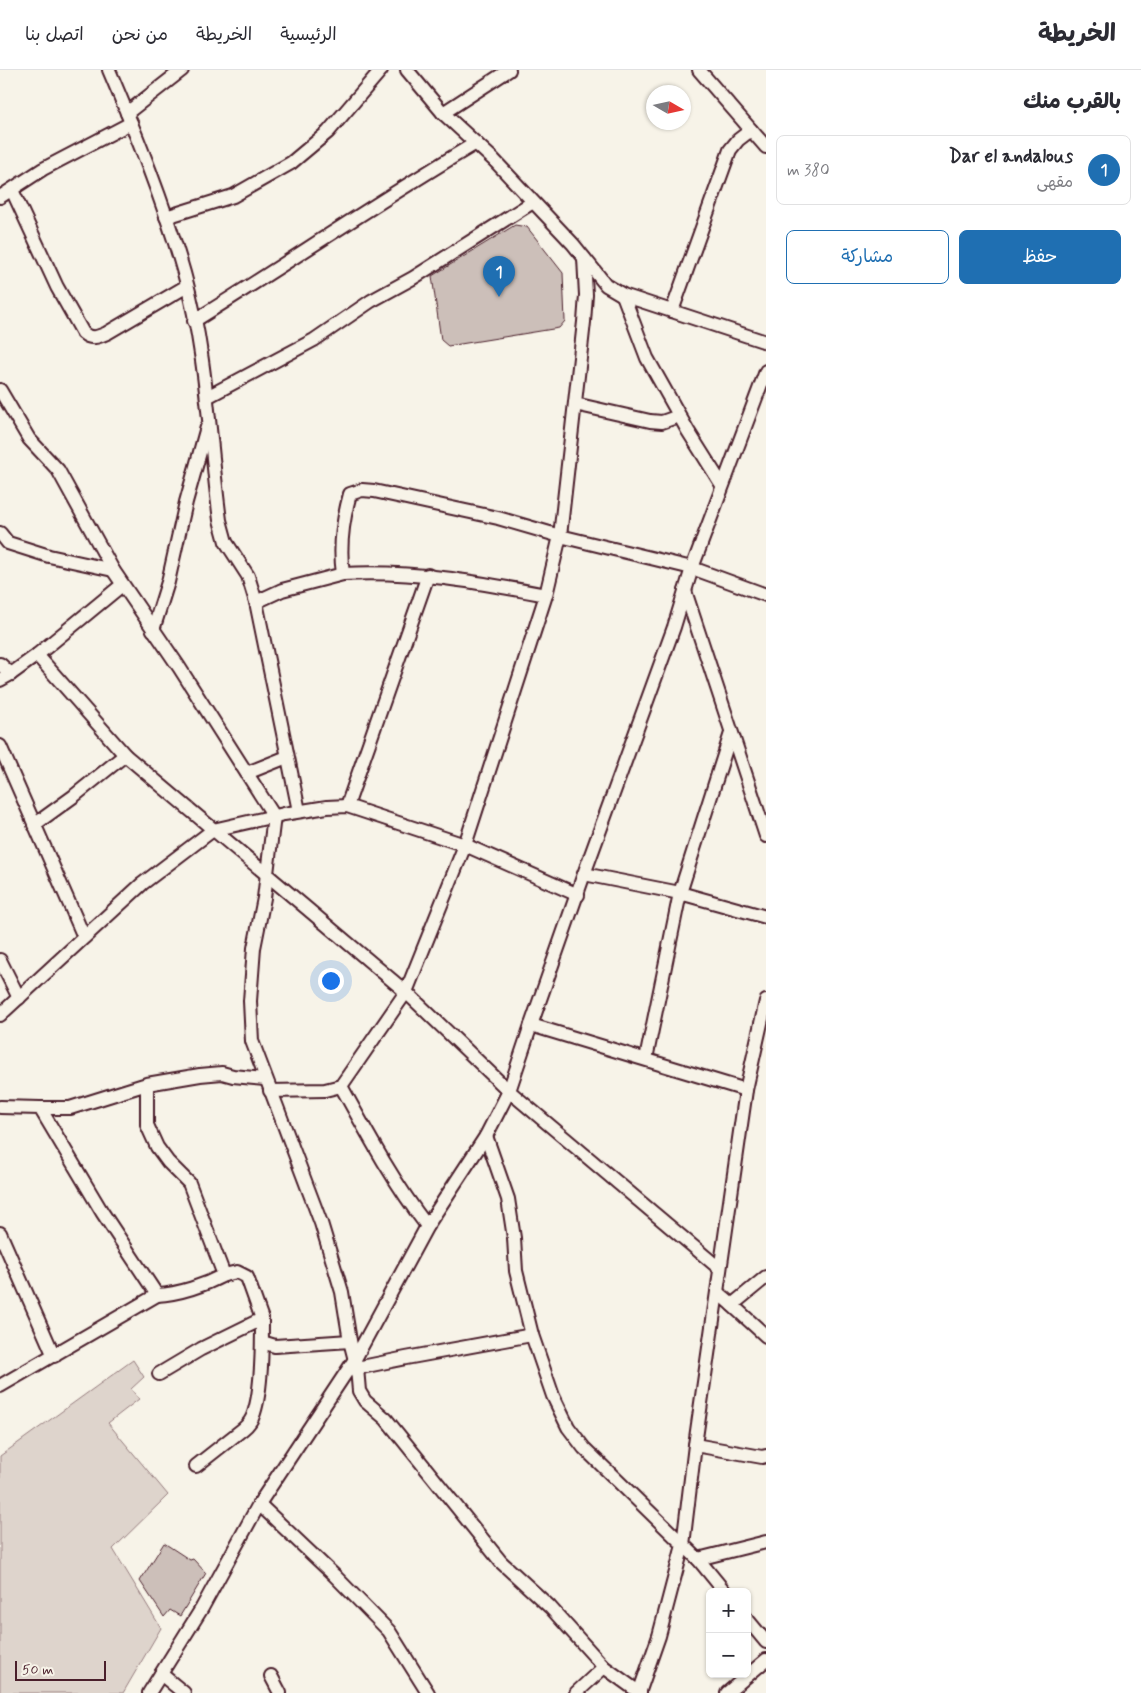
<!DOCTYPE html>
<html lang="ar">
<head>
<meta charset="utf-8">
<style>
  body { margin:0; font-family:Mynerve,"Playpen Sans Arabic",sans-serif; background:#f2f2f3; color:#2b2b33; direction:rtl }
  .controls { position:absolute; right:15px; bottom:15px; display:grid; overflow:hidden; border-radius:8px; box-shadow:0 1px 4px #0004 }
  .controls button { width:45px; height:45px; display:grid; place-items:center; padding:0; border:0; border-bottom:1px solid #e1e1e2; background:#fff; color:#2b2b33; font:25px sans-serif }
  .compass { position:absolute; left:646px; top:15px; width:45px; height:45px; border-radius:50%; background:#fff; box-shadow:0 1px 4px #0004; rotate:99deg }
  .scale { position:absolute; left:15px; bottom:12px; width:91px; box-sizing:border-box; padding-left:5px; border:2px solid #4a1f2b; border-top:0; font-size:14px; line-height:18px; white-space:nowrap; color:#4a1f2b; -webkit-text-stroke:4px #f7f3e8; paint-order:stroke }
  .you { position:absolute; left:330px; top:910px; width:18px; height:18px; margin:-12px; border:4px solid #fff; border-radius:50%; background:#1a73e8; box-shadow:0 0 0 8px #1a73e833 }
  .badge { display:grid; place-items:center; width:32px; height:32px; border-radius:50%; background:#1f6fb2; color:#fff; font-size:16px; font-weight:700 }
  .pin { position:absolute; translate:-50% -41px; filter:drop-shadow(0 1px 2px #0008) }
  .pin::after { content:''; position:absolute; top:26px; width:18px; height:15px; background:inherit; clip-path:polygon(0 0,100% 0,50% 100%) }
  .list { margin:0; padding:0; list-style:none }
  h2 { display:flex; justify-content:space-between; align-items:center; height:65px; margin:0; padding:0 20px; font-size:21px }
  h2 small { font-size:16px; font-weight:400; color:#7c7c81 }
  .list li { display:grid; grid-template-columns:32px 1fr auto; gap:15px; align-items:center; box-sizing:border-box; height:70px; margin:0 10px 10px; padding:0 10px; border:1px solid #e1e1e2; border-radius:8px }
  .list b { display:block; font-size:19px; white-space:nowrap }
  .list p { margin:0; font-size:16px; white-space:nowrap; color:#7c7c81 }
  .list em { font-size:16px; font-style:normal; color:#7c7c81 }
  .actions { display:flex; gap:10px; padding:15px 20px }
  .actions a { flex:1; padding:11px 0; border:1px solid #1f6fb2; border-radius:8px; text-align:center; font-size:18px; color:#1f6fb2 }
  .actions .main { background:#1f6fb2; color:#fff }
  .map { position:relative; flex:none; width:766px; height:1623px; overflow:hidden; direction:ltr }
  header { display:flex; align-items:center; gap:30px; box-sizing:border-box; height:70px; padding:0 25px; background:#fff; border-bottom:1px solid #e1e1e2 }
  header strong { font-size:24px }
  nav { display:flex; gap:28px; margin-inline-start:auto; font-size:18px }
  main { display:flex }
  aside { flex:1; background:#fff }
  .map>svg:first-child { display:block }
  .green { fill:#ded4cc; stroke:#947a7c }
  .building { fill:#ccbfb9; stroke:#4a1f2b }
  .lines { fill:none; stroke-linecap:round; stroke-linejoin:round }
  .minor-casing { stroke:#4a1f2b; stroke-width:16 }
  .minor { stroke:#f7f3e8; stroke-width:12 }
</style>
</head>
<body>
<header>
<strong>الخريطة</strong>
<nav><a>الرئيسية</a><a>الخريطة</a><a>من نحن</a><a>اتصل بنا</a></nav>
</header>
<main>
<aside>
<h2>بالقرب منك<small></small></h2>
<ul class="list">
<li><span class="badge">1</span><div><b>Dar el andalous</b><p>مقهى</p></div><em>380 m</em></li>
</ul>
<div class="actions"><a class="main">حفظ</a><a>مشاركة</a></div>
</aside>
<div class="map">
<svg width="766" height="1623" viewBox="0 0 766 1623">
  <rect width="100%" height="100%" fill="#f7f3e8"/>
  <filter id="ink" filterUnits="userSpaceOnUse"><feTurbulence type="fractalNoise" baseFrequency=".02" numOctaves="2"/><feDisplacementMap in="SourceGraphic" scale="10" xChannelSelector="R" yChannelSelector="G"/><feConvolveMatrix kernelMatrix="1 2 1 2 8 2 1 2 1" color-interpolation-filters="sRGB"/></filter>
  <g filter="url(#ink)">
    <path class="green" d="M133,1290L144,1307L131,1319L139,1329L108,1353L168,1425L113,1479L161,1558L123,1623H0V1386Z"/>
    <g class="building">
      <path d="M515,155L527,157L563,203L565,251L559,258L448,276L441,270L432,206Z"/>
      <path d="M164,1473L190,1490L193,1489L206,1503L180,1546L170,1540L164,1547L140,1511Z"/>
    </g>
    <g class="lines">
      <defs>
        <g id="minor">
          <path d="M109,0C137,66 164,133 184,203C207,283 209,368 220,450L226,472L248,506L256,532L299,741"/>
          <path d="M407,0L443,43L494,90L573,174L606,215L623,225L766,272"/>
          <path d="M699,0L766,77"/>
          <path d="M127,43L182,0"/>
          <path d="M443,43L509,0"/>
          <path d="M12,120L57,217L83,263C91,270 98,267 107,263L187,216"/>
          <path d="M0,127L43,99L131,53"/>
          <path d="M166,147L233,126L291,93L328,62L381,0"/>
          <path d="M623,225L647,288L688,361L722,415"/>
          <path d="M672,241L730,80L738,70L751,60"/>
          <path d="M194,251C289,192 380,130 476,73"/>
          <path d="M0,320L29,369L58,400L113,500L179,597L274,746L264,828L254,878L250,931L252,971L321,1153L342,1222L350,1271L357,1298L359,1321L365,1331L386,1349L501,1492L550,1537L604,1597L640,1623"/>
          <path d="M207,327L314,270L371,231L413,208L533,132"/>
          <path d="M575,334L650,351L662,352L679,346"/>
          <path d="M0,463L8,473L49,486L113,500"/>
          <path d="M343,504C413,500 477,512 546,525"/>
          <path d="M685,521L766,766"/>
          <path d="M256,532L282,520L343,504C339,477 343,449 350,424L362,420L374,421L498,448L560,466L692,498L766,525"/>
          <path d="M153,560L168,512L186,432L207,357"/>
          <path d="M37,585L122,515"/>
          <path d="M0,594L11,604"/>
          <path d="M0,610L11,604L37,585L125,685L406,922L509,1021L720,1199"/>
          <path d="M0,676L84,867"/>
          <path d="M247,703L287,687"/>
          <path d="M347,736L428,505"/>
          <path d="M34,755L74,726L125,685"/>
          <path d="M584,804L680,823L766,847"/>
          <path d="M0,890L19,928"/>
          <path d="M0,945L142,814L213,760L284,744L327,737L347,736L465,775L578,825"/>
          <path d="M531,955L746,1020"/>
          <path d="M646,989L680,823L731,663"/>
          <path d="M147,1014V1055L157,1077L168,1092L189,1113L224,1205L237,1202L247,1207L262,1249"/>
          <path d="M341,1016C368,1065 394,1113 427,1156"/>
          <path d="M270,1021L325,1020L341,1016L406,922L465,775L546,525L560,466L584,252L586,225L584,188"/>
          <path d="M0,1037L40,1038L102,1142L157,1225L0,1316"/>
          <path d="M40,1038H70L147,1014L200,1005L222,1003L233,1006L265,1009"/>
          <path d="M486,1066L508,1129L514,1168L516,1201L532,1265L553,1326L568,1357L584,1378L698,1489L725,1522"/>
          <path d="M0,1163L54,1286"/>
          <path d="M717,1222L732,1235L766,1207"/>
          <path d="M157,1225C179,1224 205,1215 224,1205"/>
          <path d="M732,1235L766,1266"/>
          <path d="M262,1272L275,1276L350,1271"/>
          <path d="M357,1298L406,1288L532,1265"/>
          <path d="M159,1304L201,1279L262,1249C262,1275 262,1319 254,1343C252,1350 248,1355 243,1359L196,1396"/>
          <path d="M695,1375L762,1387L766,1386"/>
          <path d="M259,1434L334,1505L389,1561L428,1623"/>
          <path d="M698,1489L766,1472"/>
          <path d="M747,1549L766,1572"/>
          <path d="M161,1604L184,1623"/>
          <path d="M271,1606L280,1623"/>
          <path d="M149,1623L202,1538L259,1434L355,1289L427,1156L486,1066L509,1021L531,955L584,804L674,557L692,498L766,301"/>
          <path d="M576,1623L604,1597"/>
          <path d="M639,1623L659,1566L683,1475L695,1375L746,1020L766,931"/>
          <path d="M727,1623L766,1590"/>
        </g>
      </defs>
      <use href="#minor" class="minor-casing"/>
      <use href="#minor" class="minor"/>
    </g>
  </g>
</svg>
<div class="controls">
<button>+</button>
<button>−</button>
</div>
<svg class="compass" viewBox="-18 -18 36 36"><path d="M0-13l5 13h-10z" fill="#e53935"/><path d="M0 13l5-13h-10z" fill="#7c7c81"/></svg>
<div class="scale">50 m</div>
<div class="you"></div>
<div class="pin badge" style="left:499px;top:227px">1</div>
</div>
</main>
</body>
</html>
